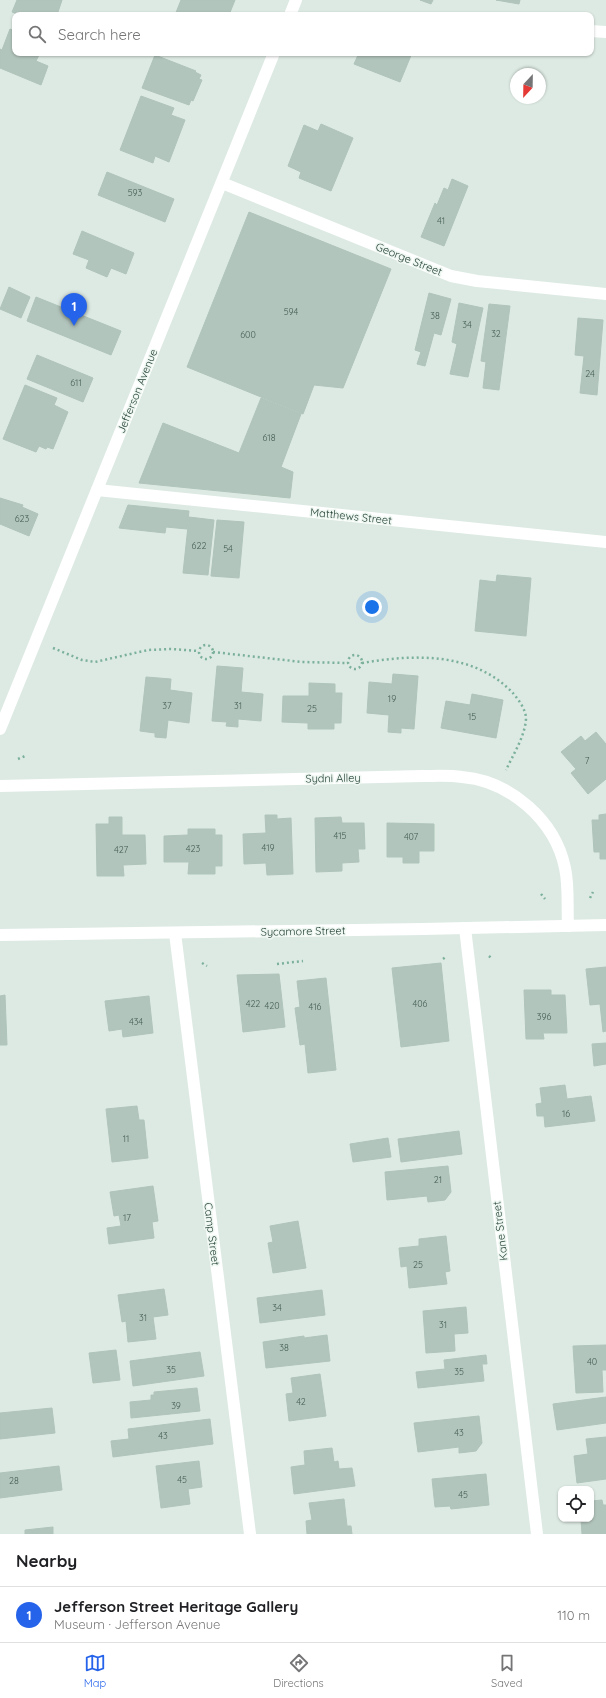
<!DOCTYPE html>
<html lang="en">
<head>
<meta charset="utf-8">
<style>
  body { margin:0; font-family:Quicksand,sans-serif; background:#f6f6f6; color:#202124 }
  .controls { position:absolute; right:12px; bottom:12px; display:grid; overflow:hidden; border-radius:8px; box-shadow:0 1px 3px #0004 }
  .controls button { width:36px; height:36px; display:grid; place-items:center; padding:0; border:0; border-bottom:1px solid #e0e0e0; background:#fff; color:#202124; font:20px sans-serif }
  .compass { position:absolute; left:510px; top:68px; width:36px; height:36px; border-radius:50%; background:#fff; box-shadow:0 1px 3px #0004; rotate:202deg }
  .you { position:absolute; left:372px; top:607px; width:14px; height:14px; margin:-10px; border:3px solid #fff; border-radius:50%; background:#1a73e8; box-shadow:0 0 0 6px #1a73e833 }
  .badge { display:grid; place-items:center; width:26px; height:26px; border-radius:50%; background:#2563eb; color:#fff; font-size:13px; font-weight:700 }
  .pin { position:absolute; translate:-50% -33px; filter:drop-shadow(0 1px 2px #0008) }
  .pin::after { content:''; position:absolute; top:21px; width:14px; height:12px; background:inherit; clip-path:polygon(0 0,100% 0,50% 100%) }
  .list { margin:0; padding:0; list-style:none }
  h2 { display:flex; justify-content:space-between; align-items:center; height:52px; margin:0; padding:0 16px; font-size:17px }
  h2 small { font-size:13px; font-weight:400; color:#757577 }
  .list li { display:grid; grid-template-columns:26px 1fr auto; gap:12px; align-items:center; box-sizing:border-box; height:56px; padding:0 16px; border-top:1px solid #e0e0e0 }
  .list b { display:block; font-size:15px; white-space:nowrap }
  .list p { margin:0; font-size:13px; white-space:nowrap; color:#757577 }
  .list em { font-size:13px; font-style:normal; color:#757577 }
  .icon { flex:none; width:22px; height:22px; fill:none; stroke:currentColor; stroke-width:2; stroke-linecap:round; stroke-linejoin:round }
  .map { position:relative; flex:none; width:606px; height:1534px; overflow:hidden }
  .search { position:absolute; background:#fff; box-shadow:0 1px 3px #0004; left:12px; right:12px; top:12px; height:44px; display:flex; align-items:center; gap:10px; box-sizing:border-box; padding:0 14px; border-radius:8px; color:#757577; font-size:15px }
  .sheet { height:108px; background:#fff }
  nav { display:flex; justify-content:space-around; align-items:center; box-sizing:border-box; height:56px; border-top:1px solid #e0e0e0; background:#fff; font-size:11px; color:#757577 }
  nav a { display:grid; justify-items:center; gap:2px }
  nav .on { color:#2563eb }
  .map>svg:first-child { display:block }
  .building { fill:#b2c5bc; stroke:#afc4ba }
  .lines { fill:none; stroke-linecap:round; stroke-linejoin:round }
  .path { stroke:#7bb09b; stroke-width:2.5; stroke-dasharray:2 3; stroke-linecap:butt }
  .minor { stroke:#fff; stroke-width:12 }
  .tertiary { stroke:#fff; stroke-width:12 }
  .labels { text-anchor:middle; stroke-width:3; stroke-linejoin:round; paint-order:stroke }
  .number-label { font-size:9px; fill:#435e53 }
  .street-label { font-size:11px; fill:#1e3b30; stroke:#eef7f1 }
</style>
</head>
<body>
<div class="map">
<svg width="606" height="1534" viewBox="0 0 606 1534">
  <rect width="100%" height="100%" fill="#ddeae3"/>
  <g class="building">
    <path d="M17,0H62L57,15H20L12,12Z"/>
    <path d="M181,0H235L229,15H175Z"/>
    <path d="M420,0H433L431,4Z"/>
    <path d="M496,0H520L519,4Z"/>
    <path d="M10,29L15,31V53H40L36,61L48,66L41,85L0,68V49L2,50Z"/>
    <path d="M359,53H412L400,82L354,64Z"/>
    <path d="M155,55L196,71L195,72L201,75L199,79L202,80L193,101L191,100L189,105L142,88Z"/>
    <path d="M141,96L174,108L171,115L185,120L169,162L155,156L153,163L120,150Z"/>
    <path d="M321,124L353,138L331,191L299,178L301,172L288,166L304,125L318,131Z"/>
    <path d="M107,172L174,199L165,222L98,195Z"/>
    <path d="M452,179L468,186L444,246L421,237L435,203L437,205L444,188L448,190Z"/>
    <path d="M249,212L391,269L343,388L314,385L303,414L187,367Z"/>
    <path d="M82,231L134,253L126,274L111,268L107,277L86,268L89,260L73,254Z"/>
    <path d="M9,287L30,297L21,318L0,309Z"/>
    <path d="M429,293L451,299L441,335L434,333L425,366L417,364L421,352L415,350Z"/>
    <path d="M36,297L121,331L111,355L27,321Z"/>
    <path d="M459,303L483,308L468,377L450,374L457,344L452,342Z"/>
    <path d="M489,304L510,306L499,390L483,388L486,362L481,361Z"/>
    <path d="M578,318L603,320L597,395L580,393L584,356L575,355Z"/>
    <path d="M37,355L93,378L83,402L27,379Z"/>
    <path d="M25,385L57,398L54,405L68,412L53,449L47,447L46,449L39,446L36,452L3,439Z"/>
    <path d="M261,398L301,414L281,467L293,472L290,498L139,483L163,423L239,453Z"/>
    <path d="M0,498L23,505L22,507L38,514L29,536L0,524Z"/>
    <path d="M128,505L189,511L187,529L166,527L165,533L119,528Z"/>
    <path d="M189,517L214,520L208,575L183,573Z"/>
    <path d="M217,520L244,522L239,578L211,576Z"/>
    <path d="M497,575L531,578L526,636L475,631L480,580L496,582Z"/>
    <path d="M217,666L243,668L241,692L263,694L261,721L238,719V727L226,726L227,722L212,721Z"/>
    <path d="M393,674L418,676L414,729L401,728V733L388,732L389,715L367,713L369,682L392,684Z"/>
    <path d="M146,677L171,679L170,690L192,693L189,723L168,720L166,738L155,737V733L140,731Z"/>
    <path d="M309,683L335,684V693H342L341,723H334V729H308V723L282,722L283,696H309Z"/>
    <path d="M472,694L503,700L496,738L441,728L446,701L470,705Z"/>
    <path d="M596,732L606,744V779L588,794L571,773L576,769L561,752L581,736L585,741Z"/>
    <path d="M606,814V859H600V852H594L592,820H599V815Z"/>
    <path d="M265,815H277V819L291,818L293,874L267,875L266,863L244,864L243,834L266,833Z"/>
    <path d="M109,817H122V835H145L146,864L123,865L124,876H97L96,824H109Z"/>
    <path d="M341,817L342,823H364L365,849H358L359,862L342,863V871L316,872L315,818Z"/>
    <path d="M387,823L434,824V851H419V863H403V857H387Z"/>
    <path d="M188,829H215V835H222V866H215V874H188L189,862H164V836L188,835Z"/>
    <path d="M441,963L449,1041L401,1047L392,968Z"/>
    <path d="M606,967V1031L603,1032L600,1004L590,1005L586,969Z"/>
    <path d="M279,974L285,1027L243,1032L237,975Z"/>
    <path d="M326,978L336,1070L308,1073L305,1044L300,1045L295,1008L300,1007L297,981Z"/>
    <path d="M524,990H551V995H565L567,1033H543L544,1039H526Z"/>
    <path d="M5,995L7,1045H0V996Z"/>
    <path d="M149,996L153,1033L123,1037L122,1029L109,1031L105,1001Z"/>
    <path d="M606,1043V1064L594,1066L592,1044Z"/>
    <path d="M565,1085L567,1099L591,1096L595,1121L545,1127L544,1116H537L536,1104L542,1103L540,1088Z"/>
    <path d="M137,1106L139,1120H144L148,1158L112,1162L106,1109Z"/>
    <path d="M459,1131L462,1154L401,1162L398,1139Z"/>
    <path d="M388,1138L391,1157L353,1162L350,1144Z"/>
    <path d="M448,1166L451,1192L445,1200L428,1202L427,1196L387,1200L385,1172Z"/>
    <path d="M153,1186L158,1221L152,1222L154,1238L109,1244L107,1228L121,1226L119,1215L114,1216L110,1192Z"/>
    <path d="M298,1221L306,1268L273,1273L268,1243L273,1242L270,1226Z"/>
    <path d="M446,1236L450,1271L445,1272L447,1284L409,1288L407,1266L401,1267L399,1248L419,1246V1239Z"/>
    <path d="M164,1289L168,1315L153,1317L156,1339L128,1342L126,1321L122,1322L118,1295Z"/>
    <path d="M322,1290L325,1315L260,1323L257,1298Z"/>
    <path d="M466,1307L468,1333L454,1334L455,1351L426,1353L423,1311Z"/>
    <path d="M327,1335L330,1361L266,1368L263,1342L304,1336V1338Z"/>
    <path d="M606,1345V1370H602L603,1392L576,1393L573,1346Z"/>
    <path d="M116,1350L120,1380L93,1383L89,1353Z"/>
    <path d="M200,1352L204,1376L133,1386L130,1361Z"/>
    <path d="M486,1355L487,1364H482L484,1381L418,1388L416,1372L445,1369L444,1360Z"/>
    <path d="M320,1374L326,1416L289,1421L286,1394L293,1393L291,1378Z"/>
    <path d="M197,1388L200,1411L131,1418L130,1402L151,1400V1395H154V1392Z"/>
    <path d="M606,1397V1423L557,1430L553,1404Z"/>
    <path d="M52,1408L55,1433L0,1439V1413Z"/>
    <path d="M479,1416L482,1443L476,1451L459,1453V1447L418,1452L414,1423Z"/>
    <path d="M210,1419L213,1444L113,1457L111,1441L129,1439L128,1429Z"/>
    <path d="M606,1437V1479L577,1483L574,1456L588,1454L586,1439Z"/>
    <path d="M332,1448L334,1462L338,1461L339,1469L352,1468L355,1486L294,1494L291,1467L305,1465L304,1451Z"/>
    <path d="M199,1461L202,1487L188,1489L190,1504L161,1508L156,1466Z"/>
    <path d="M59,1466L62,1490L0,1498V1473Z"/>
    <path d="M486,1474L489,1505L451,1509L450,1506L435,1507L432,1479Z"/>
    <path d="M344,1499L347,1526H351L352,1534H307L306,1521L312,1520L309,1503Z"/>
    <path d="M602,1500L603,1505H606V1534H582L581,1519H591V1501Z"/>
    <path d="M53,1527V1534H25V1530Z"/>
  </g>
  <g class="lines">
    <g class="path">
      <circle cx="206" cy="652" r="7"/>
      <path d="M53,648L82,660L95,662L148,650L171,649L199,651"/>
      <path d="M213,652L302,662L348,663"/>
      <circle cx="355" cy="662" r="7"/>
      <path d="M362,663C414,654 473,652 512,692C518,699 526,709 526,719C525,736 513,755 506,770"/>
      <path d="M18,759L25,756"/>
      <path d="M541,894L545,899"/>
      <path d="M590,898L593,892"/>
      <path d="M489,956L492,959"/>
      <path d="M443,959L447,956"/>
      <path d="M202,963L207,966"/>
      <path d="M277,964L303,961"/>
    </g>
    <g class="minor">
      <path d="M591,31L606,32"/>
      <path d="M222,183L451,276L477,281L606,294"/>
      <path d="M97,490L606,542"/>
      <path d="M0,786L422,776C435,776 449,775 462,777C510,781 555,820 565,868C569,886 567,906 568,926"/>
      <path d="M465,928L537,1534"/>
      <path d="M175,933L250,1534"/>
    </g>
    <g class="tertiary">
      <path d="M290,15L296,0"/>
      <path d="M0,729L274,53"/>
      <path d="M0,935L423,929L606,925"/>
    </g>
  </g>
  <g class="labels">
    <g class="number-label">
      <text x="135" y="196">593</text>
      <text x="441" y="224">41</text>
      <text x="291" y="315">594</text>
      <text x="435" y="319">38</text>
      <text x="467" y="328">34</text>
      <text x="496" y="337">32</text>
      <text x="248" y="338">600</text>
      <text x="590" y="377">24</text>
      <text x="76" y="386">611</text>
      <text x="269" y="441">618</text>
      <text x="22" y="522">623</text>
      <text x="199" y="549">622</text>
      <text x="228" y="552">54</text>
      <text x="392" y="702">19</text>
      <text x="167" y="709">37</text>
      <text x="238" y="709">31</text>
      <text x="312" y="712">25</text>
      <text x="472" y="720">15</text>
      <text x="587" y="764">7</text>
      <text x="340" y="839">415</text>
      <text x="411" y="840">407</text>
      <text x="268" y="851">419</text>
      <text x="193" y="852">423</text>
      <text x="121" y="853">427</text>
      <text x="253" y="1007">422</text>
      <text x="420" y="1007">406</text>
      <text x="272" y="1009">420</text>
      <text x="315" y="1010">416</text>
      <text x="544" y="1020">396</text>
      <text x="136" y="1025">434</text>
      <text x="566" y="1117">16</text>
      <text x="126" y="1142">11</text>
      <text x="438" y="1183">21</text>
      <text x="127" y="1221">17</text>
      <text x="418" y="1268">25</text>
      <text x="277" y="1311">34</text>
      <text x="143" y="1321">31</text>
      <text x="443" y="1328">31</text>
      <text x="284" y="1351">38</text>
      <text x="592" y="1365">40</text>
      <text x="171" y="1373">35</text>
      <text x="459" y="1375">35</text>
      <text x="301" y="1405">42</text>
      <text x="176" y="1409">39</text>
      <text x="459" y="1436">43</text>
      <text x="163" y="1439">43</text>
      <text x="182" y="1483">45</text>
      <text x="14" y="1484">28</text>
      <text x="463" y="1498">45</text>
    </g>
    <g class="street-label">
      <text transform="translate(409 259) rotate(22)" y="4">George Street</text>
      <text transform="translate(137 391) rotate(-68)" y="4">Jefferson Avenue</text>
      <text transform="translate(351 516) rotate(6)" y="4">Matthews Street</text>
      <text transform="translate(333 778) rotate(-1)" y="4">Sydni Alley</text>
      <text transform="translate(303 931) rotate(-1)" y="4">Sycamore Street</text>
      <text transform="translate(500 1231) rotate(-97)" y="4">Kane Street</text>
      <text transform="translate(212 1234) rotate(83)" y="4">Camp Street</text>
    </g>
  </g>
</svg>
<div class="controls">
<button><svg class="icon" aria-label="locate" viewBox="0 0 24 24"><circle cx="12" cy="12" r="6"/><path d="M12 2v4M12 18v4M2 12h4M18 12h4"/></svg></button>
</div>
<svg class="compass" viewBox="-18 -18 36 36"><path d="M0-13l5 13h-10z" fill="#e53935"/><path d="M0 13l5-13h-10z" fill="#757577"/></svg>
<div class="you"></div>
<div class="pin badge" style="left:74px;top:326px">1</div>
<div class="search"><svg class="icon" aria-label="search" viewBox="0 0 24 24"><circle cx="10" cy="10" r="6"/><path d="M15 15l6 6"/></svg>Search here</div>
</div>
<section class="sheet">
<h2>Nearby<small></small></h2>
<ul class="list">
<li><span class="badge">1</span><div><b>Jefferson Street Heritage Gallery</b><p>Museum · Jefferson Avenue</p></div><em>110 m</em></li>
</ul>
</section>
<nav>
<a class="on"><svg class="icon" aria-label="map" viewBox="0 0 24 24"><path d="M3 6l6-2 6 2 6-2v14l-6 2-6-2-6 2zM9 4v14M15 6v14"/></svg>Map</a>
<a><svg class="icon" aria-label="directions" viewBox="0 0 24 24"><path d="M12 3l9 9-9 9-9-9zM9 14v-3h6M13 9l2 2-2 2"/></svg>Directions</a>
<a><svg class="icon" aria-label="saved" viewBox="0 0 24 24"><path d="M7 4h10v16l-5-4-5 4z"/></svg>Saved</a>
</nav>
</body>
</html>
